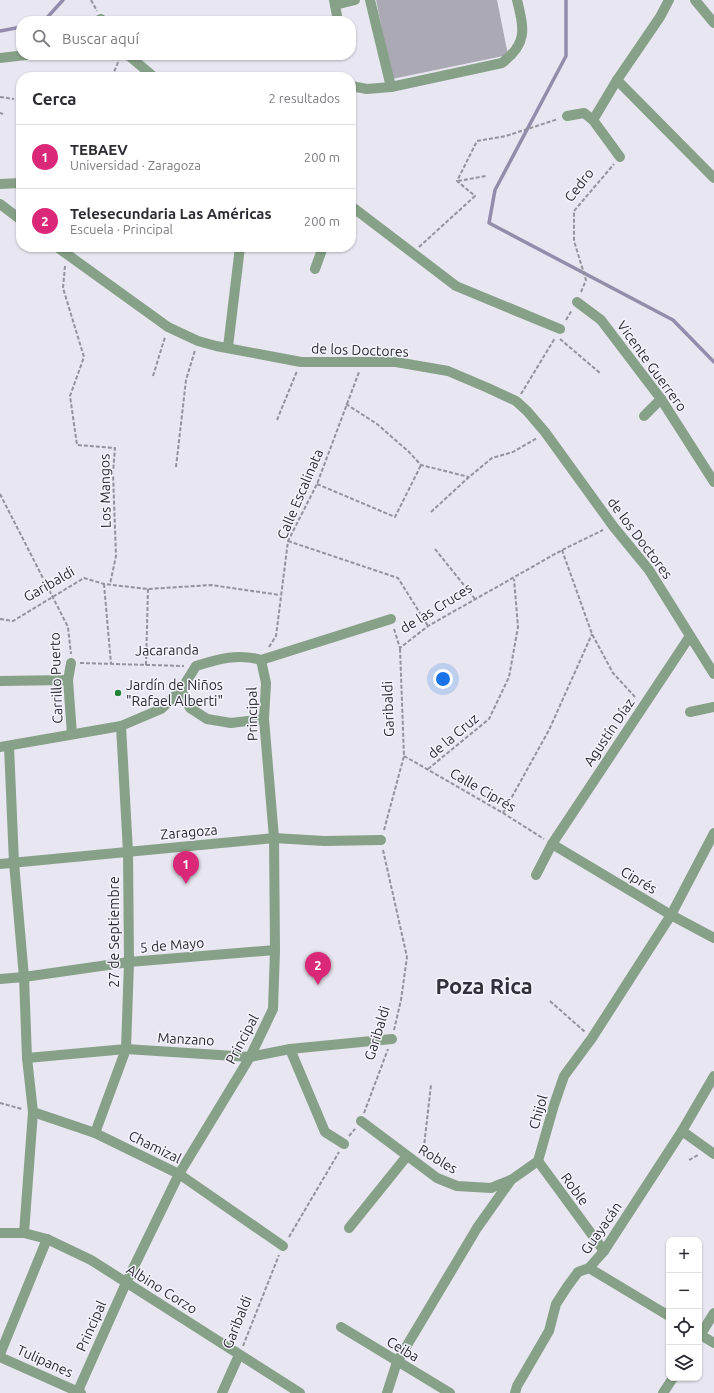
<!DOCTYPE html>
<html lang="es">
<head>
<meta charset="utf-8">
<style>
  body { margin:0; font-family:Ubuntu,sans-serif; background:#f7f7f7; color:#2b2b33 }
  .controls { position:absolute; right:12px; bottom:12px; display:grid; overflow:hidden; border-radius:8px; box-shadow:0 1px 3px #0004 }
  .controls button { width:36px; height:36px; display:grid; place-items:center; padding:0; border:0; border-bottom:1px solid #e1e1e2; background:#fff; color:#2b2b33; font:20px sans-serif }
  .you { position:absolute; left:443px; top:679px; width:14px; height:14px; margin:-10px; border:3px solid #fff; border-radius:50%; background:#1a73e8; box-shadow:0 0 0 6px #1a73e833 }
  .badge { display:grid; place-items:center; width:26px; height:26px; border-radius:50%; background:#db2777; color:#fff; font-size:13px; font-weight:700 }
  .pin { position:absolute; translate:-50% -33px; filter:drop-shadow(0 1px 2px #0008) }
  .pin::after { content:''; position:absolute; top:21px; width:14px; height:12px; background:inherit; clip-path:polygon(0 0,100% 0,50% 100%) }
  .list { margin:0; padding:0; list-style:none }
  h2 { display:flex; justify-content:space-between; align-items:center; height:52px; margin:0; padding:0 16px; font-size:17px }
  h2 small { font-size:13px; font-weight:400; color:#7c7c81 }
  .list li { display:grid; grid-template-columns:26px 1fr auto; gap:12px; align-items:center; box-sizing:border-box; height:64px; padding:0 16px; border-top:1px solid #e1e1e2 }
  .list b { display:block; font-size:15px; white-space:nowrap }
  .list p { margin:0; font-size:13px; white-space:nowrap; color:#7c7c81 }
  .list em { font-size:13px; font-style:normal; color:#7c7c81 }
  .icon { flex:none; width:22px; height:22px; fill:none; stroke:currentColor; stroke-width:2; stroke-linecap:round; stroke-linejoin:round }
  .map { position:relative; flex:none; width:714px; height:1393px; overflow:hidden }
  .search { position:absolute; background:#fff; box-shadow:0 1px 3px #0004; left:16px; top:16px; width:340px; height:44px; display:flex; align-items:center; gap:10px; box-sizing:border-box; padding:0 14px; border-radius:16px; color:#7c7c81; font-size:15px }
  .panel { position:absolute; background:#fff; box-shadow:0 1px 3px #0004; left:16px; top:72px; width:340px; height:180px; border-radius:16px }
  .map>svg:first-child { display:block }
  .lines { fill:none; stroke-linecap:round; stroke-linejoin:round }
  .stream { stroke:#938dab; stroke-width:3.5 }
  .building { fill:#aba9b3 }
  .path { stroke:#94929a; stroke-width:2; stroke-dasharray:4 2; stroke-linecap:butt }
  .minor { stroke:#86a188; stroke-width:10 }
  .poi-dot { fill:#208336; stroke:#f5f3fd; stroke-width:1.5 }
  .labels { text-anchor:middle; stroke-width:3; stroke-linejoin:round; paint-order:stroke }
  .street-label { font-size:14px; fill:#2b2a2e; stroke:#f5f3fd }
  .poi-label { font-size:14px; fill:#2b2a2e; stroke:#f5f3fd; text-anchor:start }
  .town-label { font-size:22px; font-weight:bold; fill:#323038; stroke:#f5f3fd }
</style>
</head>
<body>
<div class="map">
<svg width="714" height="1393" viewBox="0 0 714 1393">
  <rect width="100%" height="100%" fill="#e8e6f0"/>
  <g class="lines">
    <g class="stream">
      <path d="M566,0V56L495,190L489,223L673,320L714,362"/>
      <path d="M44,21L63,0"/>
      <path d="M0,31L21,27"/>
    </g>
  </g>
  <path class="building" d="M376,0H497L508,55L392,79Z"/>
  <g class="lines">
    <g class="path">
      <path d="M91,0L97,11"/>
      <path d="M112,77L119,60"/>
      <path d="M0,97L14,99"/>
      <path d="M0,113L3,114"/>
      <path d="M458,181L486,176"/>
      <path d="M419,247L475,196L457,181L477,141L506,136L558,119"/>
      <path d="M65,266L63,288L84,357L70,396L77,445L115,448L113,473L116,556L110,584"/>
      <path d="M581,292L586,280L574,241V211L614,164"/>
      <path d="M566,320L572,310"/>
      <path d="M560,339L600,373"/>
      <path d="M153,376L165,337"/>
      <path d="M521,394L555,338"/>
      <path d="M346,404L377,424L409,452L421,465L469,477"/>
      <path d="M277,420L297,371"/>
      <path d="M176,467L186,380L195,350"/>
      <path d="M317,484L395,517L421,465"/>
      <path d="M0,494L68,627L71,654"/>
      <path d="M431,512L469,477L492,458L513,452L537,438"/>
      <path d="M288,541L398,578L428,626"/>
      <path d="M435,549L475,599"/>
      <path d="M562,550L592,634L613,673L636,698"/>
      <path d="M104,584L111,664"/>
      <path d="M0,619L13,621L84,578L104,584L148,589L211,585L280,595"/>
      <path d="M394,629L400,648L428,626L562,550L603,530"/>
      <path d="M269,647L276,636L288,541L317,484L359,372"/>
      <path d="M80,663L184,666"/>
      <path d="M146,665L148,589"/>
      <path d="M404,756L503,813L544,839"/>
      <path d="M428,769L489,719L509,677L518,627L514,579"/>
      <path d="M503,813L549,730L592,634"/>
      <path d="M384,830L404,756L400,648"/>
      <path d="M383,850L407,957L401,1000L394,1030"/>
      <path d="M550,1001L585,1032"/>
      <path d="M0,1103L22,1109"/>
      <path d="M364,1113L388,1049"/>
      <path d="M349,1136L355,1129"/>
      <path d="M423,1155L431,1085"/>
      <path d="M689,1160L698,1155"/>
      <path d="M289,1237L339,1152"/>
      <path d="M243,1346L279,1255"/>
    </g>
    <g class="minor">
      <path d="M334,0L338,21"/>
      <path d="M695,0L714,23"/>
      <path d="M335,5L355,0"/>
      <path d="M97,21L101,19L102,21"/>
      <path d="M128,55L154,77"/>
      <path d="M0,58L26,55"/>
      <path d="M617,80L714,178"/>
      <path d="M351,86L367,89L391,87L370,0"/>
      <path d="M391,87L502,63C528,43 524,29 517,0"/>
      <path d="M567,116L584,113L593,120"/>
      <path d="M620,157L593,120L617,80L660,17L669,0"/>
      <path d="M0,184L21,183"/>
      <path d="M0,204L21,220"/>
      <path d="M351,206L456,286L560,329"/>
      <path d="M57,247L168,327L198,341L216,346L301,362H396L448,371L488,388L516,401L527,411L545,432L613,526L649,570L714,674"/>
      <path d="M315,269L323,247"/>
      <path d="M577,302L601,320L661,399L714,482"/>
      <path d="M228,347L240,247"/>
      <path d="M644,416L661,399"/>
      <path d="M261,660L391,619"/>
      <path d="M71,663L68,680L72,734"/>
      <path d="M0,681L68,680"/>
      <path d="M181,690L190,708L207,719L231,723L264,719"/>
      <path d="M690,712L714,707"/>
      <path d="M9,746L14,863L24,977L27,1058L33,1112L24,1233"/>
      <path d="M0,747L121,726L161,709L181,690L196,666C218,659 239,653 261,660"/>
      <path d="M552,844L671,915L714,938"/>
      <path d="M0,864L274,838L324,841L381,840"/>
      <path d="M536,875L552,844L690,636"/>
      <path d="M0,979L24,977L129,962L275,950"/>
      <path d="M290,1049L325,1132L344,1144"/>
      <path d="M27,1058L126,1049L250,1057L290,1049L392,1039"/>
      <path d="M33,1112L95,1133L179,1174L283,1246"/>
      <path d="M361,1121L437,1178L457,1186L491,1188L511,1180"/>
      <path d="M682,1131L714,1154"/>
      <path d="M95,1133L126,1049L129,962L128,852L121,726"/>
      <path d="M538,1161L604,1251"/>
      <path d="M349,1228L407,1156"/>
      <path d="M0,1233H24L47,1239L91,1260L300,1393"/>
      <path d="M589,1268L669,1316"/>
      <path d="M341,1327L450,1393"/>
      <path d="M699,1334L714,1343"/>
      <path d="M699,1337L714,1313"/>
      <path d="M0,1354L47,1239"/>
      <path d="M0,1357L81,1393"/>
      <path d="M77,1393L126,1283L179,1174L250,1057L273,1009L275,950L274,838L264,719L266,683L261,660"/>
      <path d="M222,1393L239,1355"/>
      <path d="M387,1393L397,1362L477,1228L511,1180L538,1161L554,1105L564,1076L592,1038L671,915L714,833"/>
      <path d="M515,1393L517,1386L549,1331L556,1304L567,1287L578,1272L589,1268L604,1251L682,1131L714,1076"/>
      <path d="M663,1393L673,1378"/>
    </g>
  </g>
  <circle class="poi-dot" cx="118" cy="693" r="4"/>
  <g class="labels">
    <g class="street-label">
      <text transform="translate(579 185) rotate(-52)" y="5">Cedro</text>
      <text transform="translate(360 350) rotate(2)" y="5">de los Doctores</text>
      <text transform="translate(652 366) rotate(54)" y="5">Vicente Guerrero</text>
      <text transform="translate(105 491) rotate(-91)" y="5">Los Mangos</text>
      <text transform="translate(300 494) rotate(-67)" y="5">Calle Escalinata</text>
      <text transform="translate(640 538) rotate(53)" y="5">de los Doctores</text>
      <text transform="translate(49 584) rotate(-30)" y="5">Garibaldi</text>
      <text transform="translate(436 608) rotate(-32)" y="5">de las Cruces</text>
      <text transform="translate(167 650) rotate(-1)" y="5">Jacaranda</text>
      <text transform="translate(56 678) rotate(-92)" y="5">Carrillo Puerto</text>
      <text transform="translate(388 709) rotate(-92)" y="5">Garibaldi</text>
      <text transform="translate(252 714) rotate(-91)" y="5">Principal</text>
      <text transform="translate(609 732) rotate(-56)" y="5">Agustín Díaz</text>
      <text transform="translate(453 736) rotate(-40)" y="5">de la Cruz</text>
      <text transform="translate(483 790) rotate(30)" y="5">Calle Ciprés</text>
      <text transform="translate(189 832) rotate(-5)" y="5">Zaragoza</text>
      <text transform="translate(639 880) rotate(31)" y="5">Ciprés</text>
      <text transform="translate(114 932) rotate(-90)" y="5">27 de Septiembre</text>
      <text transform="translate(172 945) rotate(-5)" y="5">5 de Mayo</text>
      <text transform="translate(377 1033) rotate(-73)" y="5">Garibaldi</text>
      <text transform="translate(186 1039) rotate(3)" y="5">Manzano</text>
      <text transform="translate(242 1039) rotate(-62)" y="5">Principal</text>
      <text transform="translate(538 1112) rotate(-74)" y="5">Chijol</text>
      <text transform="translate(155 1147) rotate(26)" y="5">Chamizal</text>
      <text transform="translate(438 1159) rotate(31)" y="5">Robles</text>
      <text transform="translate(575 1189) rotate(54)" y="5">Roble</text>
      <text transform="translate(601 1228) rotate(-55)" y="5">Guayacán</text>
      <text transform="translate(162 1289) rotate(32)" y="5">Albino Corzo</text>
      <text transform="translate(237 1322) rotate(-68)" y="5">Garibaldi</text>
      <text transform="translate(91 1326) rotate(-66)" y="5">Principal</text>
      <text transform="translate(403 1349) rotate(31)" y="5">Ceiba</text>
      <text transform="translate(45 1361) rotate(24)" y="5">Tulipanes</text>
    </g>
    <g class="poi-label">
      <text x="126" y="690">Jardín de Niños<tspan x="126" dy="16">"Rafael Alberti"</tspan></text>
    </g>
    <g class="town-label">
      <text x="484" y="994">Poza Rica</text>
    </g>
  </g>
</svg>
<div class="controls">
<button>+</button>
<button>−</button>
<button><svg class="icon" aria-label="locate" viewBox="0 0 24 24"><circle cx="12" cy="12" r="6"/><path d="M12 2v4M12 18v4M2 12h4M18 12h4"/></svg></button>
<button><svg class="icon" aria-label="layers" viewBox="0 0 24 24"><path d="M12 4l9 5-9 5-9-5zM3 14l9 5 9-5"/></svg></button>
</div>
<div class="you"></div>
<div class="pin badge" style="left:186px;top:884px">1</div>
<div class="pin badge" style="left:318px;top:985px">2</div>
<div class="search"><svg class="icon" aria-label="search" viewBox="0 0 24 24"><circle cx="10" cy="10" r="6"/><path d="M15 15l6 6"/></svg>Buscar aquí</div>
<section class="panel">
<h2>Cerca<small>2 resultados</small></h2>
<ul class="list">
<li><span class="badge">1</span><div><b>TEBAEV</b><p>Universidad · Zaragoza</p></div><em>200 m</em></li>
<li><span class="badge">2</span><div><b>Telesecundaria Las Américas</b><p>Escuela · Principal</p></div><em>200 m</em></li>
</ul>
</section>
</div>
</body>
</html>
